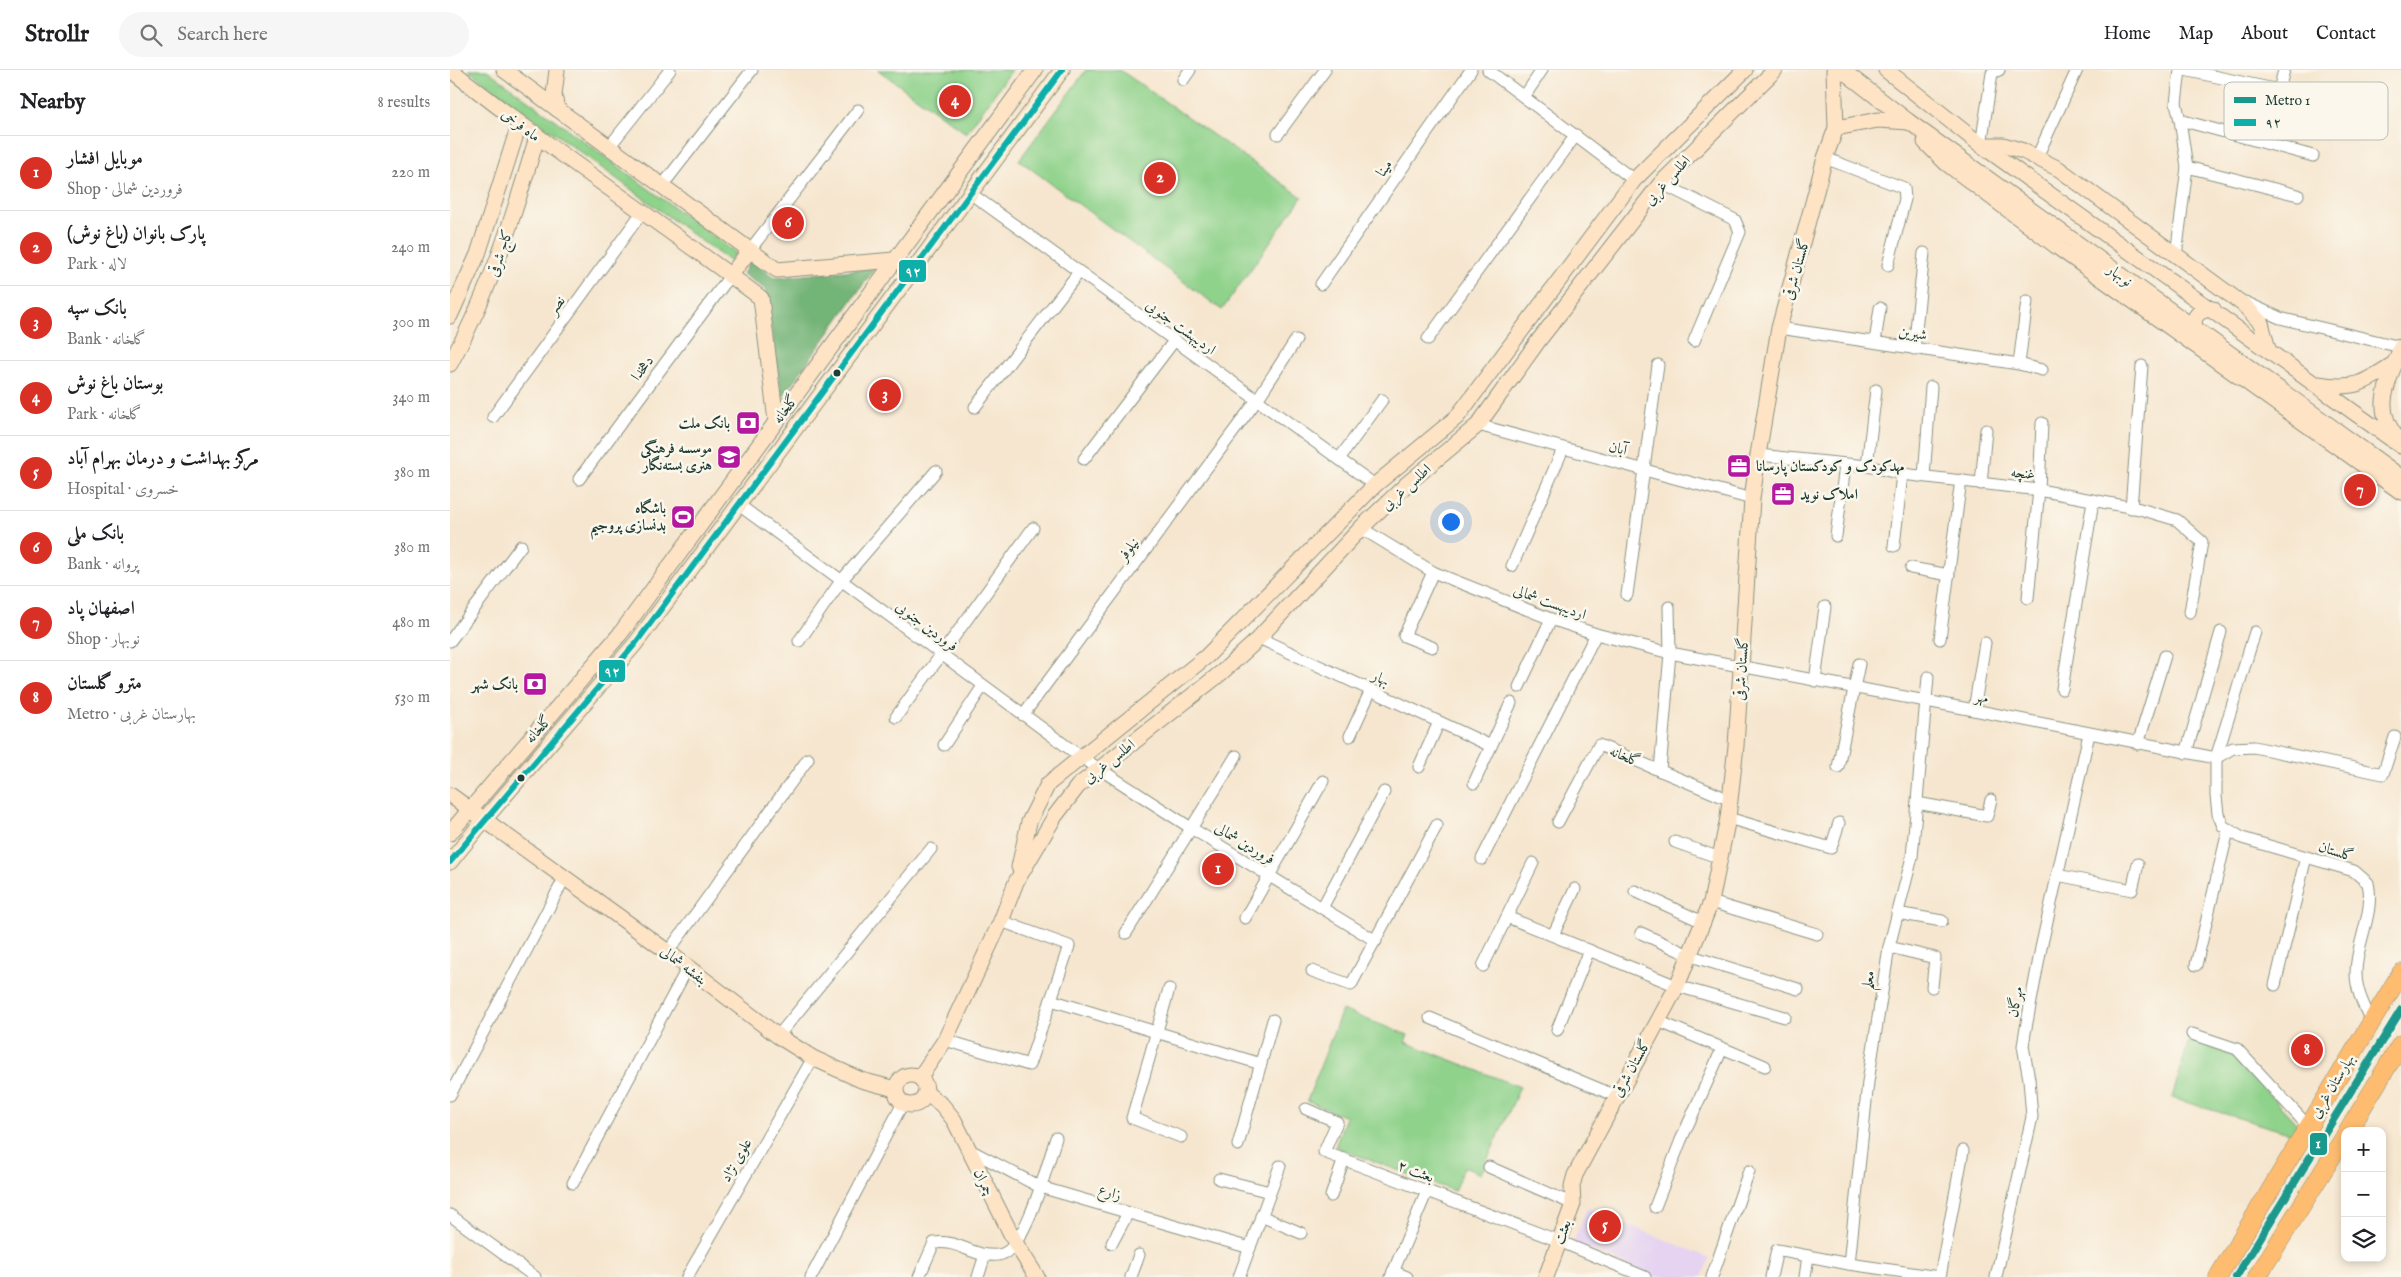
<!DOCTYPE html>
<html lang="en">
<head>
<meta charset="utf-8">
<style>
  body { margin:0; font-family:"IM FELL English",Amiri,serif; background:#f6f6f6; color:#202124 }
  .controls { position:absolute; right:15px; bottom:15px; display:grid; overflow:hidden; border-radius:10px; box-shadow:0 2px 8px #0003 }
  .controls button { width:45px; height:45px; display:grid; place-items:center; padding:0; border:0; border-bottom:1px solid #e0e0e0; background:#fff; color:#202124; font:25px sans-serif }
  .you { position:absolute; left:1000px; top:451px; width:18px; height:18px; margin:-12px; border:4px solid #fff; border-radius:50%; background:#1a73e8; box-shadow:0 0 0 8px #1a73e833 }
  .badge { display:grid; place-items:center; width:32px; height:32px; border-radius:50%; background:#d93025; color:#fff; font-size:16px; font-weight:700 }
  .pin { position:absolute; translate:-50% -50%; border:2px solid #fff; box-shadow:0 1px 5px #0006 }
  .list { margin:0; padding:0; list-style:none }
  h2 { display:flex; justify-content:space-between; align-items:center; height:65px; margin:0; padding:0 20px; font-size:21px }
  h2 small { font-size:16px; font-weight:400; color:#757577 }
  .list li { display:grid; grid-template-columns:32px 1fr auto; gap:15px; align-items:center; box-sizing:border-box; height:75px; padding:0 20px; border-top:1px solid #e0e0e0 }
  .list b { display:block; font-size:19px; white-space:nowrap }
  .list p { margin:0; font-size:16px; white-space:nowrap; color:#757577 }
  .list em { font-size:16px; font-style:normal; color:#757577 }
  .icon { flex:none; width:28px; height:28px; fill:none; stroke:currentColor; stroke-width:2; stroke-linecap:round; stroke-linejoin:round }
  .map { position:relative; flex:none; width:1951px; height:1207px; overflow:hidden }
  header { display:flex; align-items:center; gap:30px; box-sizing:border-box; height:70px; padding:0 25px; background:#fff; border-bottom:1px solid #e0e0e0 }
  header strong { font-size:24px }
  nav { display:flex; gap:28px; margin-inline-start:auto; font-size:18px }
  .search { width:350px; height:45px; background:#f6f6f6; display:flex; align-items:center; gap:12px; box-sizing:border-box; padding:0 18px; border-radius:28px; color:#757577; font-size:19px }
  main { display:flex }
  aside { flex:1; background:#fff }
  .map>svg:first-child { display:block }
  .built { fill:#e5d3f1 }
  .green { fill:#8fd28b; stroke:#578860 }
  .forest { fill:#73b477; stroke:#497856 }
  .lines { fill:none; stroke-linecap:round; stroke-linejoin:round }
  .street-casing { stroke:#8a9282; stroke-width:13 }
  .secondary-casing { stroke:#8a9282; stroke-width:17 }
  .primary-casing { stroke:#8a9282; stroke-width:19 }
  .street { stroke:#fff; stroke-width:11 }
  .secondary { stroke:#fee4c5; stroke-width:15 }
  .primary { stroke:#fdbc6f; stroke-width:18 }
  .bus-1-casing { stroke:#fbf7ec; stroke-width:10 }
  .bus-1 { stroke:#0eaea9; stroke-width:6 }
  .metro-1-casing { stroke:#fbf7ec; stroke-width:11 }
  .metro-1 { stroke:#1a988c; stroke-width:8 }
  .bus-dot { fill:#1f3d34; stroke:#fbf7ec; stroke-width:2 }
  .labels { text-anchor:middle; stroke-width:5; stroke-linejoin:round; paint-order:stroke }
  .street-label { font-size:15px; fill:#1f3d34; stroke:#fbf7ec }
  .poi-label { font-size:15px; font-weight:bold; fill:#1f3d34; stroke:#fbf7ec; text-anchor:end }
  .key { fill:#fbf7ec; stroke:#b9bfb5; stroke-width:1 }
  .key-label { font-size:14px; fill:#1f3d34 }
  .line-badge { stroke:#fbf7ec; stroke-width:2 }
  .badge-label { font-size:14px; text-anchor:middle; font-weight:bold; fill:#fff }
</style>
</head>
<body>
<header>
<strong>Strollr</strong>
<div class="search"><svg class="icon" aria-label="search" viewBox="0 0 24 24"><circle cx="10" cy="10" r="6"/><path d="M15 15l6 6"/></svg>Search here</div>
<nav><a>Home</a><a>Map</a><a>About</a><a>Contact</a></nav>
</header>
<main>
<aside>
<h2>Nearby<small>8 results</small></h2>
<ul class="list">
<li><span class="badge">1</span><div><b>موبایل افشار</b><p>Shop · فروردین شمالی</p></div><em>220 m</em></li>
<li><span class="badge">2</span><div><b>پارک بانوان (باغ نوش)</b><p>Park · لاله</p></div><em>240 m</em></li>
<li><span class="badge">3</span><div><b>بانک سپه</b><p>Bank · گلخانه</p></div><em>300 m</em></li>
<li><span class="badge">4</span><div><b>بوستان باغ نوش</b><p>Park · گلخانه</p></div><em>340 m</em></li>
<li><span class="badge">5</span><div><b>مرکز بهداشت و درمان بهرام آباد</b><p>Hospital · خسروی</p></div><em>380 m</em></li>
<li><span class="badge">6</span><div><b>بانک ملی</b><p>Bank · پروانه</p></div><em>380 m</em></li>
<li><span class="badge">7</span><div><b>اصفهان پاد</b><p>Shop · نوبهار</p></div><em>480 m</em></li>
<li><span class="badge">8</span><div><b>مترو گلستان</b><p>Metro · بهارستان غربی</p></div><em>530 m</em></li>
</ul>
</aside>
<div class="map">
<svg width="1951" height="1207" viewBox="0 0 1951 1207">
  <rect width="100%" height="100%" fill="#fbf7ec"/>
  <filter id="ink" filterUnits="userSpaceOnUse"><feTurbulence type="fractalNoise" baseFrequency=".02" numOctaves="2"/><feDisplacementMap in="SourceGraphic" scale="10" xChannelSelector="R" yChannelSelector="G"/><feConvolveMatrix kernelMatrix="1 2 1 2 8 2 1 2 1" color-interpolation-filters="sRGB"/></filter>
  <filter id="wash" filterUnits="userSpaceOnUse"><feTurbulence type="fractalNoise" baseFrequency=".0096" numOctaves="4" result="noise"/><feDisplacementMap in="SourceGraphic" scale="20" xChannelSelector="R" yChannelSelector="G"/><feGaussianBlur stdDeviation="1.12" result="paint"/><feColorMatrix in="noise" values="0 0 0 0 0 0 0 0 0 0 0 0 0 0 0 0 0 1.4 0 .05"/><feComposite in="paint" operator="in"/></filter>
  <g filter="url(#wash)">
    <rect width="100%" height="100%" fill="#f6e6cf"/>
    <path class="built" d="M1137,1138L1260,1188L1252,1207H1205L1123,1173Z"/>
    <g class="green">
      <path d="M18,0H37L286,183L279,191Z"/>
      <path d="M428,0H562L516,63Z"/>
      <path d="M636,0H670L852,127L772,240L569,90Z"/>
      <path d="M892,940L958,965L955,972L1070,1017L1031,1104L1014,1097L1004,1121L885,1077L896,1047L857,1031Z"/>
      <path d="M1739,970L1782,985L1847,1054L1842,1064L1722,1028Z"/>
    </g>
    <path class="forest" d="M301,189L325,208L425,198L332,328L315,219L293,204Z"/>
  </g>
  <g filter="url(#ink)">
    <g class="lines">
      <defs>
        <g id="street">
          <path d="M1038,0L1184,110"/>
          <path d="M1734,0L1829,20L1834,0"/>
          <path d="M733,10L740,0"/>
          <path d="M1074,27L1092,0"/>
          <path d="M1730,50L1863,86"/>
          <path d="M828,64L875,0"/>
          <path d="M1531,75L1542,3L1549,0"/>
          <path d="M159,77L220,0"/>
          <path d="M1587,87L1627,0"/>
          <path d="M1375,88L1454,118L1455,129L1438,195"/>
          <path d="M1737,97L1848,125"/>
          <path d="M1211,113L1285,150L1290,162L1244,271"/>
          <path d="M212,116L302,0"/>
          <path d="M520,123L925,415"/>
          <path d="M300,180L408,40"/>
          <path d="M1726,186L1737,97L1730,50L1726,33L1730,0"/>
          <path d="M871,214L1021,0"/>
          <path d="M1795,232L1830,248L1951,277"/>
          <path d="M1329,258L1569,294L1592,300"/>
          <path d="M978,269L1126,65"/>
          <path d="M1425,272L1430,238"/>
          <path d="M1464,279L1474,183"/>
          <path d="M1569,294L1577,231"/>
          <path d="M525,337L629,202"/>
          <path d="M43,347L193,141"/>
          <path d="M1028,355L1302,429"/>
          <path d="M1308,385L1417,396L1452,404L1589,420L1690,439L1727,450L1752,472L1740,542"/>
          <path d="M634,389L724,271"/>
          <path d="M889,389L932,330"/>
          <path d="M1417,396L1426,320"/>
          <path d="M1474,406L1481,317"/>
          <path d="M129,409L280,206"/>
          <path d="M1531,414L1536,360"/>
          <path d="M289,435L631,687L741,758L926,871"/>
          <path d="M1681,438L1692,296"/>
          <path d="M911,458L983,502L1101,549L1146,564L1220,583L1524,640L1766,688"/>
          <path d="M1386,466L1395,395"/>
          <path d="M1444,476L1452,404"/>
          <path d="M1062,496L1113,379"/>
          <path d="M1461,498L1499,505"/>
          <path d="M1177,525L1208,295"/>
          <path d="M1578,528L1589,420L1592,353"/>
          <path d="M1805,562L1766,688V726L1768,744L1773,756L1792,768L1904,801L1918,813C1925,844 1906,872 1906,903C1906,921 1914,936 1921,951"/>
          <path d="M809,568L1041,676"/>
          <path d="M1490,569L1511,410"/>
          <path d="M0,571L71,476"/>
          <path d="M349,571L391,511L486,401"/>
          <path d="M982,577L954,566L983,502"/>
          <path d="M1365,611L1375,537"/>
          <path d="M1069,617L1101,549"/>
          <path d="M1612,619L1643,431"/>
          <path d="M1524,640L1535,573"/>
          <path d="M573,645L807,330L846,270"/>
          <path d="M446,647L583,458"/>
          <path d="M900,666L921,620"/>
          <path d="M1688,674L1715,586"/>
          <path d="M494,675L533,616"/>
          <path d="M1736,683L1771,562"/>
          <path d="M1766,688L1783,678L1804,677L1933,704L1945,667"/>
          <path d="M969,697L989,652"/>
          <path d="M1388,697L1409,594"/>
          <path d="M1210,701L1220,583L1219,537"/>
          <path d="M1024,713L1061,633"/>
          <path d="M1467,733L1537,746L1541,730"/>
          <path d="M1278,748L1381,778L1389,753"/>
          <path d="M1108,752L1149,675L1280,730"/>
          <path d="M1225,772L1270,788"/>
          <path d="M1032,789L1146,564"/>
          <path d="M1607,805L1682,820L1688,794"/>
          <path d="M1185,821L1255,853"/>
          <path d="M1261,832L1367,864"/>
          <path d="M872,838L934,722"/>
          <path d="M1447,843L1492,851"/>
          <path d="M1057,847L1227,916L1335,947"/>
          <path d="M795,848L873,711"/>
          <path d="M676,863L786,686"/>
          <path d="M1191,863L1241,886L1348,919"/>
          <path d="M1103,865L1125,819"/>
          <path d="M1439,877L1485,888L1482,917"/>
          <path d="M218,882L358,689"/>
          <path d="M1746,895L1778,761"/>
          <path d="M1033,896L1083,793"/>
          <path d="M862,901L901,915L987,755"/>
          <path d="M1825,915L1856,787"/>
          <path d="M719,919L682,1048L731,1067"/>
          <path d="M601,930L811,994"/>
          <path d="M980,948L1166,1026"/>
          <path d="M1208,951L1315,996"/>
          <path d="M1107,960L1139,880"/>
          <path d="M1742,964L1787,979L1858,1056"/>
          <path d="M328,966L481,779"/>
          <path d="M495,970L579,995L619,876L551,851"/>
          <path d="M0,1025L115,807"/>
          <path d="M856,1039L887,1052L874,1082L1109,1171L1195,1207"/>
          <path d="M788,1075L823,950"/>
          <path d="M518,1079L590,1117L800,1178"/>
          <path d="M1039,1097L1123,1134"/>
          <path d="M769,1109L820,1122"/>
          <path d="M123,1113L238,897"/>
          <path d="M881,1126L894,1089"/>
          <path d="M1205,1137L1231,1070L1272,979"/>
          <path d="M0,1145L85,1207"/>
          <path d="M811,1146L851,1163"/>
          <path d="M662,1173L678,1143"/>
          <path d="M1399,1194L1418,1012L1439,877L1462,787L1478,607"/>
          <path d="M943,1201L957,1207"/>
          <path d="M237,1207L363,988"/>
          <path d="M361,1207L453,1033"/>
          <path d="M469,1207L484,1173C506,1170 517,1182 536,1185C540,1185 548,1186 552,1184C576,1178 598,1092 606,1068"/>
          <path d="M528,1207L535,1185"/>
          <path d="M681,1207L689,1185"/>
          <path d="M789,1207L830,1096"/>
          <path d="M941,1207L977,1121"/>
          <path d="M1262,1207L1299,1101"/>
          <path d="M1321,1207L1327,1180L1399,1194L1489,1207"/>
          <path d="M1355,1207L1358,1186"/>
          <path d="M1490,1207L1513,1081"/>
          <path d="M1546,1207L1582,1047L1579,1009L1573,976L1575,963L1591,878L1639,664"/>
        </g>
        <g id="secondary">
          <path d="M1,0C101,80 208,151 311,228L326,351"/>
          <path d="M54,0L327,200L444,190"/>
          <path d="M1392,0L1458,51L1951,407"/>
          <path d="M1436,0L1531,75L1951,376"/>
          <path d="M107,39L104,25L107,0"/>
          <path d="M1386,58L1428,50L1459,52"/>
          <path d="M1475,72L1496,93L1606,176L1951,422"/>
          <path d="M1532,75H1553L1573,81L1609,99L1794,235L1811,253L1818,279"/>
          <path d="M280,206L300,180"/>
          <path d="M0,246L28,184L69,55"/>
          <path d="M1745,259C1742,245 1749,240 1763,239"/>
          <path d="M1945,293L1951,277"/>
          <path d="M0,294C41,220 63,148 87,67"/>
          <path d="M1868,314C1906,320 1914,313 1945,293C1934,321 1926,343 1947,368"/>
          <path d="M0,725L218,882L328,966L363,988L411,1010L445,1019"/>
          <path d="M0,763L170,564L585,0"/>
          <path d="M0,792L34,750L185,574L612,0"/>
          <path d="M569,797L579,752L598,714L757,586L925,415L1007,347L1184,110L1295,0"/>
          <circle cx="461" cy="1020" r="15"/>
          <path d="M470,1007L495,970L551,851L566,812L605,746L628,716L771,603L803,574L911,458L958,413L1028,355L1089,270L1211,113L1325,0"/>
          <path d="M476,1023L492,1035L504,1050L566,1174L587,1207"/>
          <path d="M1096,1207L1123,1134L1122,1116L1125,1105L1227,916L1261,832L1278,748L1286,676L1302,429L1308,385L1329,258L1375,88L1386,58L1384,0"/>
        </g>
        <g id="primary">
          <path d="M1898,1061L1951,974"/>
          <path d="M1768,1207L1951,903"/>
          <path d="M1807,1207L1895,1066"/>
        </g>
      </defs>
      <use href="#street" class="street-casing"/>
      <use href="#secondary" class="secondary-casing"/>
      <use href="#primary" class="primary-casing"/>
      <use href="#street" class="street"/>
      <use href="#secondary" class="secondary"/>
      <use href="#primary" class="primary"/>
      <defs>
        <path id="bus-1" d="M0,792L185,574L612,0"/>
      </defs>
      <use href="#bus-1" class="bus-1-casing"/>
      <use href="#bus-1" class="bus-1"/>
      <defs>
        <path id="metro-1" d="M1786,1207L1951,940"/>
      </defs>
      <use href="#metro-1" class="metro-1-casing"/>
      <use href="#metro-1" class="metro-1"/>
    </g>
  </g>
  <defs>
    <symbol id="bank-square" viewBox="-11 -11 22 22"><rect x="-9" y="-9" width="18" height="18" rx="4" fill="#b5179e" stroke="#fbf7ec"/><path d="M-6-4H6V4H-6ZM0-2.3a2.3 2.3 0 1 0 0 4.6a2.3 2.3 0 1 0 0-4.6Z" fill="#fff"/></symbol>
    <symbol id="school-square" viewBox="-11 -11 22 22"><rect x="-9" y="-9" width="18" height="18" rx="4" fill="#b5179e" stroke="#fbf7ec"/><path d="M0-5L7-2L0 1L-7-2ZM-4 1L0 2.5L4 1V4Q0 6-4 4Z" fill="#fff"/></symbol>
    <symbol id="office-square" viewBox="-11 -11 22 22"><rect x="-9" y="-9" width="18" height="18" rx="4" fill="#b5179e" stroke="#fbf7ec"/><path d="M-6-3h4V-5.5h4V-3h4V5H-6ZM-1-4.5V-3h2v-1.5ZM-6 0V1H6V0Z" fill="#fff"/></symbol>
    <symbol id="stadium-square" viewBox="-11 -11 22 22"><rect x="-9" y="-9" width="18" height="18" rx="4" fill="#b5179e" stroke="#fbf7ec"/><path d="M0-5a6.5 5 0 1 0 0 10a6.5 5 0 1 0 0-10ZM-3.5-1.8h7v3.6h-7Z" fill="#fff"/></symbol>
  </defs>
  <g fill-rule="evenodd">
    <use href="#bank-square" x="284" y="339" width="28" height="28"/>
    <use href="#school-square" x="265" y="373" width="28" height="28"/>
    <use href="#office-square" x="1275" y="382" width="28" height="28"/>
    <use href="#office-square" x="1319" y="410" width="28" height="28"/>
    <use href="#stadium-square" x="219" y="433" width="28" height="28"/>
    <use href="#bank-square" x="71" y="600" width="28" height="28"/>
  </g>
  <g class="bus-dot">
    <circle cx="387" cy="303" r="4.5"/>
    <circle cx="71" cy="708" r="4.5"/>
  </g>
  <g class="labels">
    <g class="street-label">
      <text transform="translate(71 55) rotate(37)" y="5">ماه فرخی</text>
      <text transform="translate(934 98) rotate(-55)" y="5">مینا</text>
      <text transform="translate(1217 110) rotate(-48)" y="5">اطلس غربی</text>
      <text transform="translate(50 183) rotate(-71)" y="5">کاج شرقی</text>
      <text transform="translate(1346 199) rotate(-74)" y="5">گلستان شرقی</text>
      <text transform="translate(1670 205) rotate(36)" y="5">نوبهار</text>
      <text transform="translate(106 235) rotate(-54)" y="5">نصر</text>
      <text transform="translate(731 257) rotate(36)" y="5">اردیبهشت جنوبی</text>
      <text transform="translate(1463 263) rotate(9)" y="5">شیرین</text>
      <text transform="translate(192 298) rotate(-53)" y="5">دهخدا</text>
      <text transform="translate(335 339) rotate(-54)" y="5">گلخانه</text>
      <text transform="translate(1168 378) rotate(14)" y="5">آبان</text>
      <text transform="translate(1573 403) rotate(6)" y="5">غنچه</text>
      <text transform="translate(956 417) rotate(-42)" y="5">اطلس غربی</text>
      <text transform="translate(678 479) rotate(-53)" y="5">نیلوفر</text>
      <text transform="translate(1100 532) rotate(20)" y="5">اردیبهست شمالی</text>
      <text transform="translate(477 556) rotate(37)" y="5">فروردین جنوبی</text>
      <text transform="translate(1291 599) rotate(-86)" y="5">گلستان شرقی</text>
      <text transform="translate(931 608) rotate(25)" y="5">بهار</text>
      <text transform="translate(1532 627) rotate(12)" y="5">مهر</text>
      <text transform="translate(88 659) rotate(-49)" y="5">گلخانه</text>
      <text transform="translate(1175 686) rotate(23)" y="5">گلخانه</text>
      <text transform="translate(659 691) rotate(-38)" y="5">اطلس غربی</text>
      <text transform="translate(795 773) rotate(31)" y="5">فروردین شمالی</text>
      <text transform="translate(1886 781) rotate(18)" y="5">گلستان</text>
      <text transform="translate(234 895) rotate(37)" y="5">بنفشه شمالی</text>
      <text transform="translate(1418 910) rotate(-81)" y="5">معلم</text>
      <text transform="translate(1565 932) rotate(-79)" y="5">مهرگان</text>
      <text transform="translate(1181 998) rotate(-61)" y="5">گلستان شرقی</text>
      <text transform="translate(1882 1016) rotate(-59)" y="5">بهارستان غربی</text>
      <text transform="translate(286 1090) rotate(-60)" y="5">علوی نژاد</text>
      <text transform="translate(966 1101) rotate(21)" y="5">بعثت ۲</text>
      <text transform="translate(534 1112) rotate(64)" y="5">چمران</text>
      <text transform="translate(660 1122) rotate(17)" y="5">زارع</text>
      <text transform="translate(1112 1162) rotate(-70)" y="5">بعثت</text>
    </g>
    <g class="poi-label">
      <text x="280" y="358">بانک ملت</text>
      <text x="262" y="383">موسسه فرهنگی<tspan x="262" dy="17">هنری بسته‌نگار</tspan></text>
      <text x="1306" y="401" text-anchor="start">مهدکودک و کودکستان پارسانا</text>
      <text x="1350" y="429" text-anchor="start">املاک نوید</text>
      <text x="216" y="443">باشگاه<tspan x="216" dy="17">بدنسازی پروجیم</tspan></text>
      <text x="68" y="619">بانک شهر</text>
    </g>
  </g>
  <rect x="1774" y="12" width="164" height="58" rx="8" class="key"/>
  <rect x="1784" y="27" width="22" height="6" fill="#1a988c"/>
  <rect x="1784" y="49" width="22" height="7" fill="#0eaea9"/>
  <g class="key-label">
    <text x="1815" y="35">Metro 1</text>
    <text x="1815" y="57">۹۲</text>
  </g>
  <g class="line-badge">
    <rect x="448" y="189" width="29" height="24" rx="5" fill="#0eaea9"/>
    <rect x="148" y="589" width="28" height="24" rx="5" fill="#0eaea9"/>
    <rect x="1859" y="1062" width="19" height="24" rx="5" fill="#1a988c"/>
  </g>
  <g class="badge-label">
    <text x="463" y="206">۹۲</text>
    <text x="162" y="606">۹۲</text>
    <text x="1868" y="1078">1</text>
  </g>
</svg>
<div class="controls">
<button>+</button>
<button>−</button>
<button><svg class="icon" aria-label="layers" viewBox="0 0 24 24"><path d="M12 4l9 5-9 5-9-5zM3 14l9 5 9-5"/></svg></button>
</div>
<div class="you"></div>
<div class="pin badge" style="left:768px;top:799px">1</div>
<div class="pin badge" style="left:710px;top:108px">2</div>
<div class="pin badge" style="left:435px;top:325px">3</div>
<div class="pin badge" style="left:505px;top:31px">4</div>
<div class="pin badge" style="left:1155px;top:1156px">5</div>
<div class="pin badge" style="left:338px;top:153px">6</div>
<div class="pin badge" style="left:1910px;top:420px">7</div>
<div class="pin badge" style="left:1857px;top:980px">8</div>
</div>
</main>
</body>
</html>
